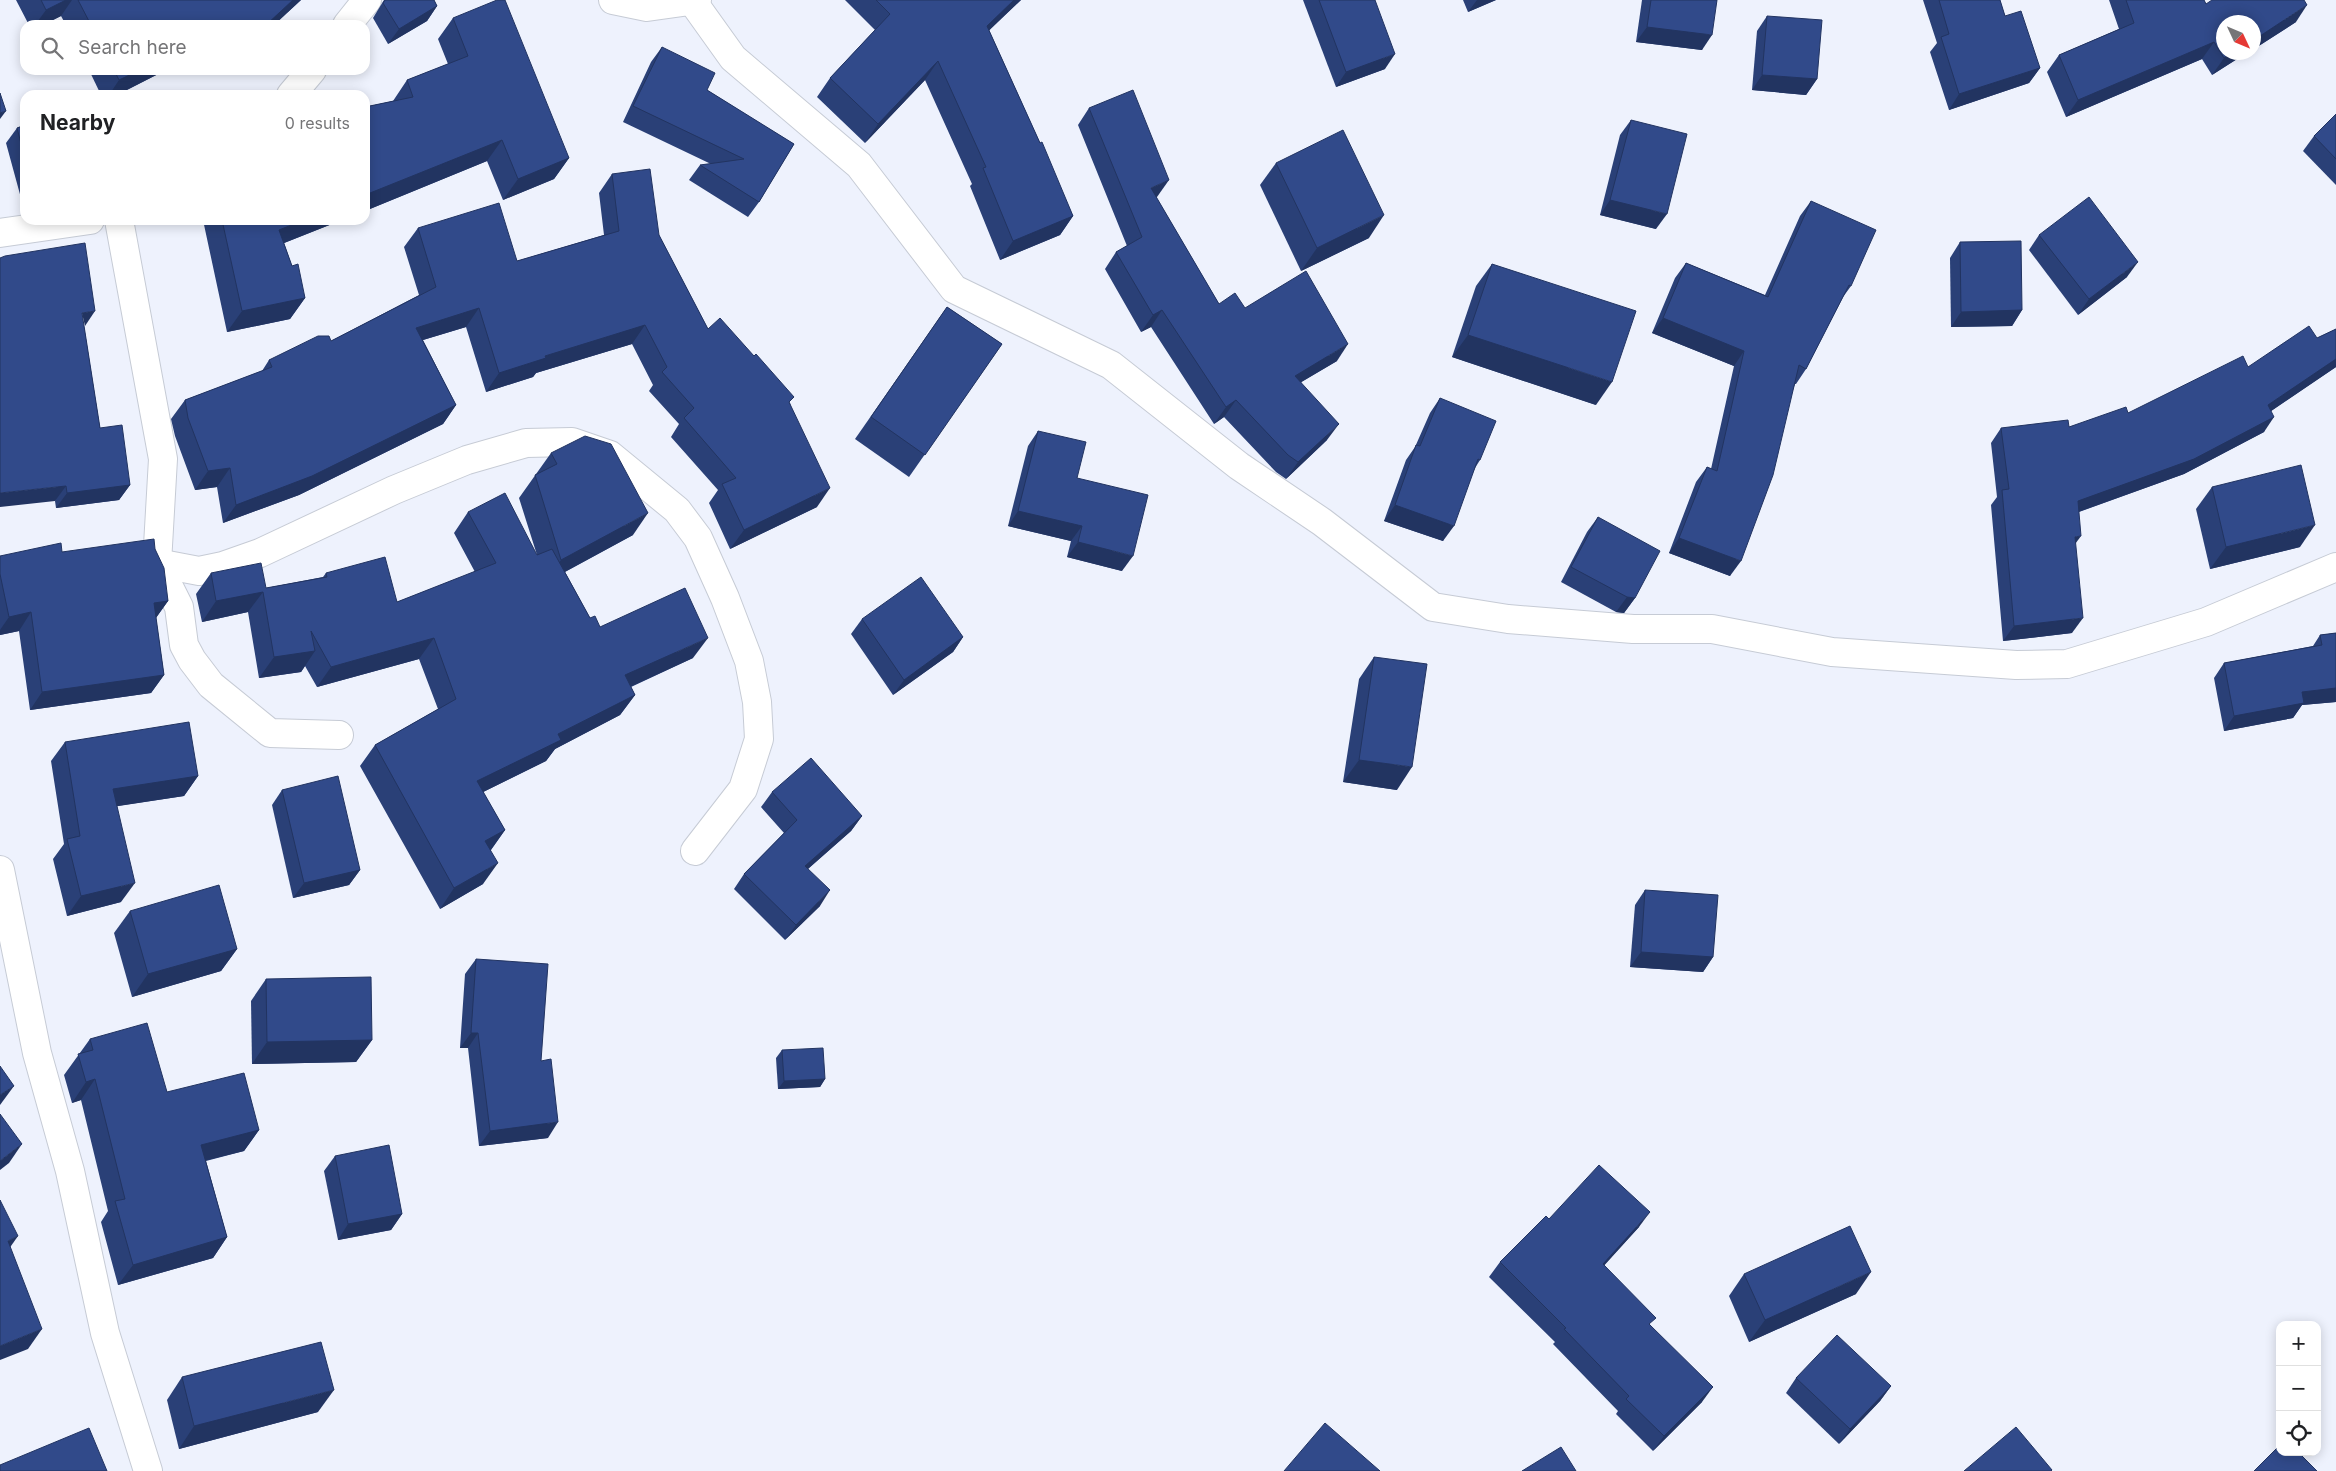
<!DOCTYPE html>
<html lang="en">
<head>
<meta charset="utf-8">
<style>
  body { margin:0; font-family:Inter,sans-serif; background:#f2f2f2; color:#202124 }
  .controls { position:absolute; right:15px; bottom:15px; display:grid; overflow:hidden; border-radius:10px; box-shadow:0 2px 12px #0003 }
  .controls button { width:45px; height:45px; display:grid; place-items:center; padding:0; border:0; border-bottom:1px solid #e0e0e0; background:#fff; color:#202124; font:25px sans-serif }
  .compass { position:absolute; left:2216px; top:15px; width:45px; height:45px; border-radius:50%; background:#fff; box-shadow:0 2px 12px #0003; rotate:134deg }
  .list { margin:0; padding:0; list-style:none }
  h2 { display:flex; justify-content:space-between; align-items:center; height:65px; margin:0; padding:0 20px; font-size:21px }
  h2 small { font-size:16px; font-weight:400; color:#757577 }
  .icon { flex:none; width:28px; height:28px; fill:none; stroke:currentColor; stroke-width:2; stroke-linecap:round; stroke-linejoin:round }
  .map { position:relative; flex:none; width:2336px; height:1471px; overflow:hidden }
  .search { position:absolute; background:#fff; box-shadow:0 2px 12px #0003; left:20px; top:20px; width:350px; height:55px; display:flex; align-items:center; gap:12px; box-sizing:border-box; padding:0 18px; border-radius:15px; color:#757577; font-size:19px }
  .panel { position:absolute; background:#fff; box-shadow:0 2px 12px #0003; left:20px; top:90px; width:350px; height:135px; border-radius:15px }
  .map>svg:first-child { display:block }
  .lines { fill:none; stroke-linecap:round; stroke-linejoin:round }
  .street-casing { stroke:#c6cbd5; stroke-width:30 }
  .street { stroke:#fff; stroke-width:28 }
  .wall { fill:#2a4077 }
  .shaded-wall { fill:#223461 }
  .building { fill:#314a8a; stroke:#223461 }
</style>
</head>
<body>
<div class="map">
<svg width="2336" height="1471" viewBox="0 0 2336 1471">
  <rect width="100%" height="100%" fill="#eef2fd"/>
  <g class="lines">
    <defs>
      <g id="street">
        <path d="M613,0L647,7L697,0"/>
        <path d="M693,2L733,58L859,165L954,289L1111,365L1239,466L1322,522L1433,607L1508,619L1633,629H1712L1832,652L2016,665L2067,664L2206,622L2336,567"/>
        <path d="M347,25L367,0"/>
        <path d="M291,95L312,70"/>
        <path d="M119,220L163,459L157,563L179,607L184,645L192,660L211,685L270,733L339,735"/>
        <path d="M0,233L90,220"/>
        <path d="M157,563L199,571L223,566L260,553L394,490L467,460L526,443L572,442L610,455L677,510L698,538L725,598L749,661L757,702L759,739L743,789L695,851"/>
        <path d="M0,870L37,1053L70,1171L105,1333L148,1471"/>
      </g>
    </defs>
    <use href="#street" class="street-casing"/>
    <use href="#street" class="street"/>
  </g>
  <g class="wall">
    <path d="M16,0H301L274,25H66L61,16L43,25H29Z"/>
    <path d="M384,0H434L437,6L427,21L388,44L373,18Z"/>
    <path d="M845,0H1021L989,30L1073,216L1060,235L1000,260L970,186L972,184L925,80L865,143L817,97L830,78L875,30Z"/>
    <path d="M1303,0H1375L1385,69L1336,87Z"/>
    <path d="M1463,0H1496L1468,12Z"/>
    <path d="M1642,0H1717L1702,50L1636,42Z"/>
    <path d="M1923,0H2000L2005,16L2040,68L2029,83L1949,110L1930,52L1937,43Z"/>
    <path d="M2109,0H2204L2206,4L2296,22L2254,49V22L2224,52H2248L2212,75L2202,59L2066,117L2047,72L2059,55L2119,29Z"/>
    <path d="M1767,16L1817,79L1806,95L1752,90L1757,31Z"/>
    <path d="M453,18L569,158L554,179L503,200L487,161L365,211V107L393,101L407,80L448,64L438,39Z"/>
    <path d="M662,47L707,90L794,144L759,202L748,217L689,180L700,165L711,164L623,122L651,62Z"/>
    <path d="M89,70H166L117,95H101Z"/>
    <path d="M1089,108L1157,197H1156L1219,304L1245,308L1337,361L1301,382L1327,440L1286,479L1276,472L1224,417L1214,424L1151,327L1141,332L1105,269L1116,252L1127,246L1078,125Z"/>
    <path d="M2336,114V185L2303,151L2314,136Z"/>
    <path d="M1631,120L1656,229L1600,215L1620,135Z"/>
    <path d="M25,125V208L24,209L6,143L17,128Z"/>
    <path d="M1276,163L1369,238L1301,271L1260,185Z"/>
    <path d="M612,174L659,235L708,329L790,403L817,507L730,549L709,503L718,490L671,437L679,424L649,391L653,385L632,344L536,373L533,377L486,392L466,327L423,340L456,405L443,424L299,495L223,523L217,487L195,490L175,436L171,419L185,400L262,371L269,360L331,341L419,295L404,247L418,228L517,261L604,235L599,193Z"/>
    <path d="M1811,201L1851,286L1843,297L1806,369L1796,384H1795L1730,576L1669,553L1696,482L1707,467L1711,469L1734,366L1652,333L1675,278L1686,263L1765,295L1800,216Z"/>
    <path d="M203,220H342L284,243L292,266L305,298L290,319L227,332Z"/>
    <path d="M2039,235L2127,277L2078,315L2029,250Z"/>
    <path d="M1960,242L2022,310L2012,326L1951,327L1950,258Z"/>
    <path d="M1492,264L1596,405L1452,357L1476,286Z"/>
    <path d="M947,307L1002,344L909,477L855,439Z"/>
    <path d="M84,326L100,428L130,485L119,500L56,508L55,501Z"/>
    <path d="M2336,329V367L2271,411L2264,432L2184,474L2079,512L2075,544L2072,633L2003,641L1991,505L1997,497L1991,443L2001,428L2069,427L2128,413L2248,367L2317,338Z"/>
    <path d="M1440,398L1480,460L1475,468L1443,541L1384,521L1406,460L1415,447L1430,413Z"/>
    <path d="M1038,431L1077,478L1122,571L1067,557L1071,541L1008,526L1028,446Z"/>
    <path d="M551,453L633,535L565,572L590,618L600,627L693,658L631,687L635,695L620,715L555,749L546,761L483,792L505,830L491,850L483,884L440,909L360,766L375,745L438,709L419,659L317,687L305,666L301,672L259,678L248,612L202,622L196,594L211,573L266,588L323,577L326,573L397,602L475,572L454,533L468,512L537,555L519,498Z"/>
    <path d="M2212,487L2300,547L2210,569L2196,509Z"/>
    <path d="M1598,517L1635,598L1624,613L1616,612L1561,582L1587,532Z"/>
    <path d="M155,549L168,601L156,618L164,675L151,693L30,710L19,631L0,635V556L62,552Z"/>
    <path d="M862,619L963,637L953,652L893,695L851,634Z"/>
    <path d="M2336,633V702L2302,705L2293,718L2224,731L2214,678L2224,663L2313,646L2320,635Z"/>
    <path d="M1374,657L1397,790L1343,782L1359,679Z"/>
    <path d="M65,742L198,776L184,796L117,806L121,902L67,916L53,859L64,844L51,761Z"/>
    <path d="M282,790L360,870L349,885L293,898L272,805Z"/>
    <path d="M772,792L862,816L851,831L808,869L820,906L785,940L734,889L744,874L784,833L761,807Z"/>
    <path d="M1645,890L1713,957L1703,972L1630,967L1635,905Z"/>
    <path d="M130,911L237,949L221,971L132,997L114,933Z"/>
    <path d="M476,959L541,1061L548,1138L479,1146L468,1048H460L465,974Z"/>
    <path d="M266,979L372,1040L356,1062L252,1064L251,1001Z"/>
    <path d="M90,1039L167,1092L259,1130L244,1151L206,1161L227,1237L213,1258L118,1285L101,1222L108,1211L81,1100L72,1103L64,1075Z"/>
    <path d="M782,1050L825,1079L820,1087L778,1089L776,1058Z"/>
    <path d="M335,1156L402,1214L391,1230L338,1240L324,1171Z"/>
    <path d="M1549,1219L1639,1227L1604,1265L1651,1326L1702,1402L1653,1451L1616,1414L1618,1411L1553,1344L1555,1342L1489,1277L1500,1262Z"/>
    <path d="M1744,1274L1856,1294L1749,1342L1729,1296Z"/>
    <path d="M182,1377L318,1412L179,1449L167,1400Z"/>
    <path d="M1796,1378L1891,1386L1880,1401L1839,1444L1786,1393Z"/>
  </g>
  <g class="shaded-wall">
    <path d="M66,0H72L61,16L43,25H35L46,10Z"/>
    <path d="M293,0H301L274,25H266Z"/>
    <path d="M1014,0H1021L974,45L987,26Z"/>
    <path d="M1477,0H1496L1468,12Z"/>
    <path d="M2307,5L2296,22L2254,49V40Z"/>
    <path d="M437,6L427,21L388,44L399,29Z"/>
    <path d="M1647,27L1712,35L1702,50L1636,42Z"/>
    <path d="M2214,42L2202,59L2066,117L2078,100Z"/>
    <path d="M2233,52H2248L2212,75L2224,58Z"/>
    <path d="M1395,54L1385,69L1336,87L1346,72Z"/>
    <path d="M938,61L925,80L865,143L878,124Z"/>
    <path d="M2040,68L2029,83L1949,110L1959,94Z"/>
    <path d="M140,70H166L117,95H109L119,80Z"/>
    <path d="M1762,75L1817,79L1806,95L1752,90Z"/>
    <path d="M6,111L0,119V113Z"/>
    <path d="M502,140L487,161L365,211V195Z"/>
    <path d="M569,158L554,179L503,200L518,179Z"/>
    <path d="M1169,180L1157,197L1139,204L1151,188Z"/>
    <path d="M1610,200L1667,214L1656,229L1600,215Z"/>
    <path d="M1384,215L1369,238L1301,271L1317,248Z"/>
    <path d="M1073,216L1060,235L1000,260L1013,241Z"/>
    <path d="M304,220H342L264,251L279,230Z"/>
    <path d="M2138,262L2127,277L2078,315L2089,299Z"/>
    <path d="M305,298L290,319L227,332L242,311Z"/>
    <path d="M479,308L466,327L403,346L416,328Z"/>
    <path d="M1162,310L1151,327L1141,332L1153,315Z"/>
    <path d="M2022,310L2012,326L1951,327L1961,312Z"/>
    <path d="M95,311L85,326L82,313Z"/>
    <path d="M1663,318L1744,351L1734,366L1652,333Z"/>
    <path d="M645,325L632,344L536,373L533,377L486,392L499,373L545,356Z"/>
    <path d="M1468,335L1612,382L1596,405L1452,357Z"/>
    <path d="M1348,344L1337,361L1283,393L1295,376Z"/>
    <path d="M2336,359V367L2258,420L2268,405Z"/>
    <path d="M1236,400L1224,417L1214,424L1226,407Z"/>
    <path d="M456,405L443,424L299,495L223,523L236,505Z"/>
    <path d="M2274,417L2264,432L2184,474L2067,516L2078,501Z"/>
    <path d="M1339,424L1327,440L1286,479L1298,462Z"/>
    <path d="M230,468L217,487L195,490L208,471Z"/>
    <path d="M130,485L119,500L56,508L67,493Z"/>
    <path d="M66,486L55,501L0,507V493Z"/>
    <path d="M830,488L817,507L730,549L744,530Z"/>
    <path d="M1395,505L1454,526L1443,541L1384,521Z"/>
    <path d="M1018,511L1082,526L1071,541L1008,526Z"/>
    <path d="M648,513L633,535L546,582L561,560Z"/>
    <path d="M2315,525L2300,547L2210,569L2226,547Z"/>
    <path d="M2081,536L2070,551L2075,537Z"/>
    <path d="M1679,538L1741,561L1730,576L1669,553Z"/>
    <path d="M1078,542L1133,556L1122,571L1067,557Z"/>
    <path d="M263,592L248,612L202,622L216,601Z"/>
    <path d="M1627,597L1635,598L1624,613L1616,612Z"/>
    <path d="M168,601L155,619L154,603Z"/>
    <path d="M31,612L19,631L0,635V630L9,617Z"/>
    <path d="M2083,618L2072,633L2003,641L2014,626Z"/>
    <path d="M963,637L953,652L893,695L904,680Z"/>
    <path d="M434,638L419,659L317,687L331,667Z"/>
    <path d="M708,638L693,658L610,696L625,675Z"/>
    <path d="M315,651L301,672L259,678L274,657Z"/>
    <path d="M164,675L151,693L30,710L42,692Z"/>
    <path d="M2336,688V702L2302,705L2293,718L2224,731L2234,716L2302,692Z"/>
    <path d="M635,695L620,715L555,749L546,761L463,802L477,781L558,734Z"/>
    <path d="M1359,760L1412,767L1397,790L1343,782Z"/>
    <path d="M198,776L184,796L99,809L113,789Z"/>
    <path d="M862,816L851,831L794,881L805,866Z"/>
    <path d="M505,830L490,851L485,841Z"/>
    <path d="M498,863L483,884L440,909L454,888Z"/>
    <path d="M360,870L349,885L293,898L304,883Z"/>
    <path d="M135,883L121,902L67,916L81,896Z"/>
    <path d="M830,890L820,906L785,940L796,925Z"/>
    <path d="M237,949L221,971L132,997L148,974Z"/>
    <path d="M1641,952L1713,957L1703,972L1630,967Z"/>
    <path d="M471,1033H478L468,1048H460Z"/>
    <path d="M372,1040L356,1062L252,1064L267,1042Z"/>
    <path d="M95,1079L81,1100L72,1103L86,1082Z"/>
    <path d="M825,1079L820,1087L778,1089L784,1081Z"/>
    <path d="M14,1086L0,1105V1095Z"/>
    <path d="M558,1122L548,1138L479,1146L490,1131Z"/>
    <path d="M259,1130L244,1151L187,1165L201,1145Z"/>
    <path d="M22,1144L9,1163L0,1170V1161Z"/>
    <path d="M1650,1212L1639,1227L1592,1279L1603,1264Z"/>
    <path d="M402,1214L391,1230L338,1240L348,1224Z"/>
    <path d="M18,1236L4,1256L8,1241Z"/>
    <path d="M227,1237L213,1258L118,1285L133,1265Z"/>
    <path d="M1871,1272L1856,1294L1749,1342L1765,1320Z"/>
    <path d="M42,1329L28,1349L0,1360V1346Z"/>
    <path d="M1891,1386L1880,1401L1839,1444L1850,1429Z"/>
    <path d="M1713,1387L1702,1402L1653,1451L1664,1436Z"/>
    <path d="M334,1390L318,1412L179,1449L194,1426Z"/>
  </g>
  <g class="building">
    <path d="M41,0H66L46,10Z"/>
    <path d="M78,0H293L266,25H236L233,22L228,25H91Z"/>
    <path d="M385,0H434L437,6L399,29L383,3Z"/>
    <path d="M497,0H505L569,158L518,179L502,140L365,195V107L413,97L407,80L468,56L453,18Z"/>
    <path d="M876,0H1014L987,26L1040,143L1042,142L1073,216L1013,241L983,168L986,167L938,61L878,124L830,78L890,14Z"/>
    <path d="M1319,0H1375L1395,54L1346,72Z"/>
    <path d="M1651,0H1717L1712,35L1647,27Z"/>
    <path d="M1939,0H2000L2005,16L2021,11L2040,68L1959,94L1941,37L1949,34Z"/>
    <path d="M2126,0H2204L2206,4L2212,0H2304L2307,5L2254,40V22H2224V52H2233L2224,58L2214,42L2078,100L2059,55L2134,23Z"/>
    <path d="M1767,16L1822,20L1817,79L1762,75Z"/>
    <path d="M662,47L715,73L707,90L794,144L759,202L700,165L744,159L633,106Z"/>
    <path d="M114,70H140L119,80Z"/>
    <path d="M1133,90L1169,180L1151,188L1219,304L1235,293L1245,308L1306,271L1348,344L1295,376L1339,424L1298,462L1288,455L1236,400L1226,407L1162,310L1153,315L1116,252L1142,237L1089,108Z"/>
    <path d="M0,93L6,111L0,113Z"/>
    <path d="M2336,114V159L2314,136Z"/>
    <path d="M1631,120L1687,134L1667,214L1610,200Z"/>
    <path d="M25,125V159L17,128Z"/>
    <path d="M1343,130L1384,215L1317,248L1276,163Z"/>
    <path d="M650,169L659,235L708,329L720,318L754,356L756,354L794,397L789,402L830,488L744,530L722,484L736,478L684,418L694,408L662,372L667,367L645,325L545,356L546,358L499,373L479,308L416,328L456,405L312,476L236,505L230,468L208,471L188,418L185,400L272,367L269,360L318,336H329L331,341L436,287L418,228L499,203L517,261L619,231L612,174Z"/>
    <path d="M2089,197L2138,262L2089,299L2039,235Z"/>
    <path d="M1811,201L1876,230L1851,286L1849,285L1806,369L1799,365L1773,475L1741,561L1679,538L1707,467L1717,471L1744,351L1663,318L1686,263L1768,297Z"/>
    <path d="M222,220H304L279,230L292,266L298,264L305,298L242,311Z"/>
    <path d="M2021,241L2022,310L1961,312L1960,242Z"/>
    <path d="M85,243L95,311L82,313L100,428L122,425L130,485L67,493L66,486L0,493V258L5,256Z"/>
    <path d="M1492,264L1636,311L1612,382L1468,335Z"/>
    <path d="M947,307L1002,344L925,455L871,417Z"/>
    <path d="M2309,326L2317,338L2336,329V359L2268,405L2274,417L2194,459L2078,501L2081,536L2075,537L2083,618L2014,626L2002,490L2009,489L2001,428L2068,420L2069,427L2126,407L2128,413L2243,356L2248,367Z"/>
    <path d="M1440,398L1496,421L1480,460L1478,459L1454,526L1395,505L1416,445L1420,446Z"/>
    <path d="M1038,431L1086,442L1077,478L1148,495L1133,556L1078,542L1082,526L1018,511Z"/>
    <path d="M585,436L611,444L648,513L561,560L535,475L557,464L551,453Z"/>
    <path d="M2301,465L2315,525L2226,547L2212,487Z"/>
    <path d="M505,493L537,555L552,549L590,618L595,616L600,627L685,588L708,638L625,675L635,695L558,734L561,740L477,781L505,830L485,841L498,863L454,888L375,745L456,699L434,638L331,667L311,631L315,651L274,657L263,592L216,601L211,573L261,563L266,588L327,577L326,573L385,557L397,602L496,563L468,512Z"/>
    <path d="M1598,517L1660,551L1635,598L1627,597L1571,567Z"/>
    <path d="M154,539L155,549L164,568L168,601L154,603L164,675L42,692L31,612L9,617L0,574V556L61,543L62,552Z"/>
    <path d="M921,577L963,637L904,680L862,619Z"/>
    <path d="M2336,633V688L2302,692L2304,703L2234,716L2224,663L2322,645L2320,635Z"/>
    <path d="M1374,657L1427,664L1412,767L1359,760Z"/>
    <path d="M189,722L198,776L113,789L135,883L81,896L67,839L80,836L65,742Z"/>
    <path d="M811,758L862,816L805,866L830,890L796,925L744,874L797,820L772,792Z"/>
    <path d="M338,776L360,870L304,883L282,790Z"/>
    <path d="M219,885L237,949L148,974L130,911Z"/>
    <path d="M1645,890L1718,895L1713,957L1641,952Z"/>
    <path d="M476,959L548,964L541,1061L551,1059L558,1122L490,1131L478,1033H471Z"/>
    <path d="M371,977L372,1040L267,1042L266,979Z"/>
    <path d="M147,1023L167,1092L244,1073L259,1130L201,1145L227,1237L133,1265L115,1201L125,1199L95,1079L86,1082L78,1054L93,1050L90,1039Z"/>
    <path d="M823,1048L825,1079L784,1081L782,1050Z"/>
    <path d="M0,1066L14,1086L0,1095Z"/>
    <path d="M0,1114L22,1144L0,1161Z"/>
    <path d="M389,1145L402,1214L348,1224L335,1156Z"/>
    <path d="M1599,1165L1650,1212L1603,1264L1656,1318L1649,1324L1713,1387L1664,1436L1626,1399L1629,1396L1564,1329L1566,1328L1500,1262L1546,1216L1549,1219Z"/>
    <path d="M0,1200L18,1236L8,1241L42,1329L0,1346Z"/>
    <path d="M1850,1226L1871,1272L1765,1320L1744,1274Z"/>
    <path d="M1837,1335L1891,1386L1850,1429L1796,1378Z"/>
    <path d="M321,1342L334,1390L194,1426L182,1377Z"/>
    <path d="M1325,1423L1380,1471H1284Z"/>
    <path d="M2016,1427L2052,1470L2051,1471H1964Z"/>
    <path d="M89,1428L107,1471H0V1465Z"/>
    <path d="M2280,1445V1452H2298L2317,1471H2254Z"/>
    <path d="M1561,1447L1576,1471H1522Z"/>
  </g>
</svg>
<div class="controls">
<button>+</button>
<button>−</button>
<button><svg class="icon" aria-label="locate" viewBox="0 0 24 24"><circle cx="12" cy="12" r="6"/><path d="M12 2v4M12 18v4M2 12h4M18 12h4"/></svg></button>
</div>
<svg class="compass" viewBox="-18 -18 36 36"><path d="M0-13l5 13h-10z" fill="#e53935"/><path d="M0 13l5-13h-10z" fill="#757577"/></svg>
<div class="search"><svg class="icon" aria-label="search" viewBox="0 0 24 24"><circle cx="10" cy="10" r="6"/><path d="M15 15l6 6"/></svg>Search here</div>
<section class="panel">
<h2>Nearby<small>0 results</small></h2>
<ul class="list">
</ul>
</section>
</div>
</body>
</html>
